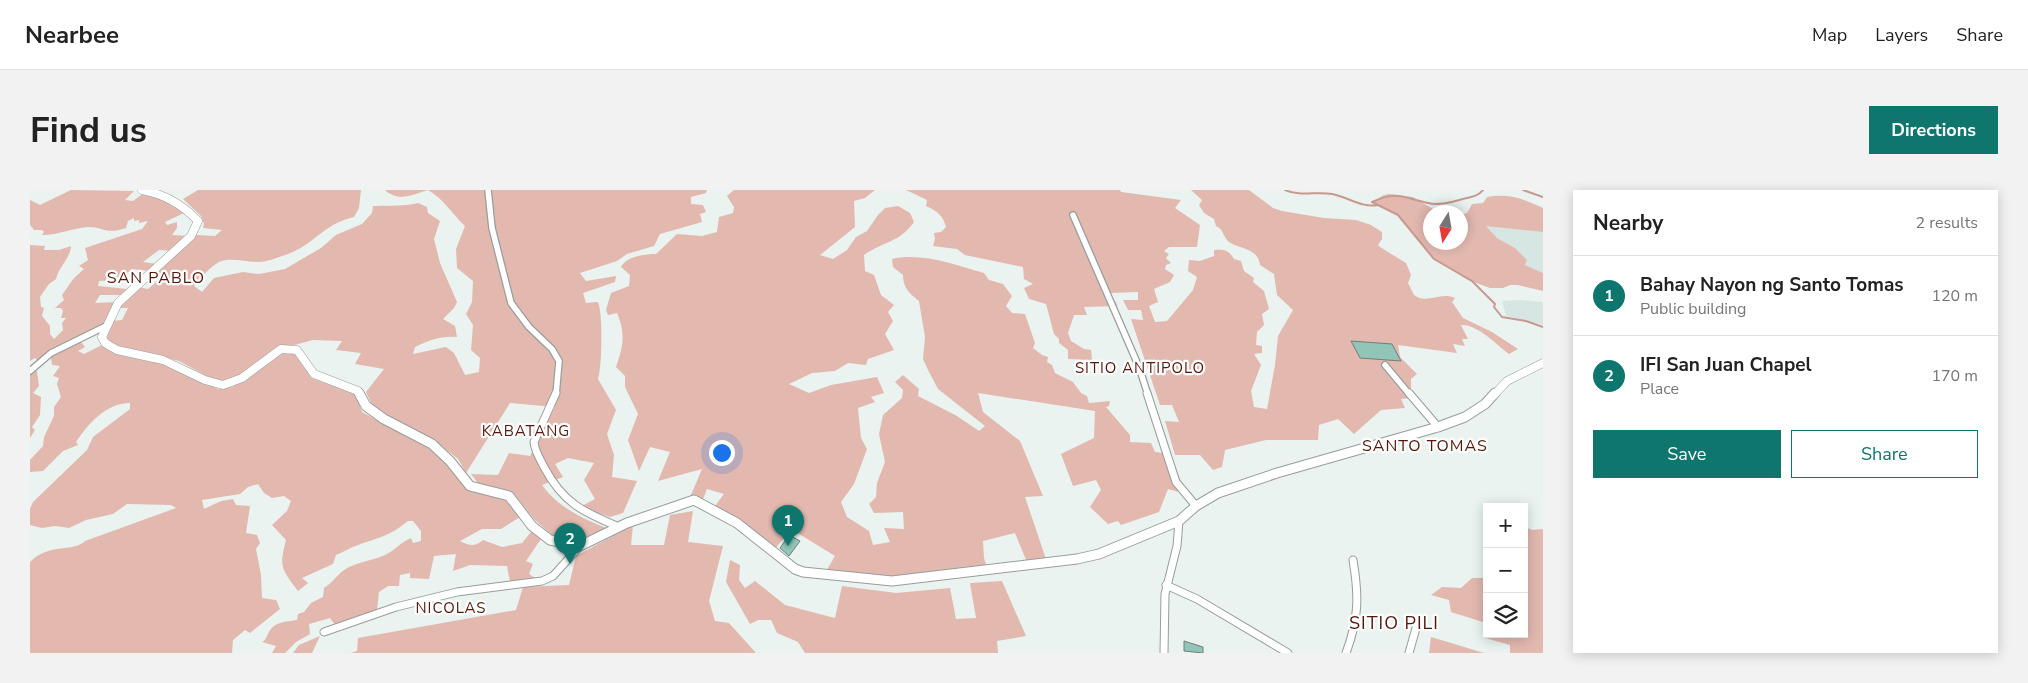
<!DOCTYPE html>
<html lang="en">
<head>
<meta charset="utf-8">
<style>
  body { margin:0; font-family:"Nunito Sans",sans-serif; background:#f2f2f2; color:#222 }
  .controls { position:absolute; right:15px; bottom:15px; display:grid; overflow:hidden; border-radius:0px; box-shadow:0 2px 12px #0003 }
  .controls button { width:45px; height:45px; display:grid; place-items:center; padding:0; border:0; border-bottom:1px solid #e0e0e0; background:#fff; color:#222; font:25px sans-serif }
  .compass { position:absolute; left:1393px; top:15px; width:45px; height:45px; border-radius:50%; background:#fff; box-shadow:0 2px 12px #0003; rotate:191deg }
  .you { position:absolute; left:691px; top:262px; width:18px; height:18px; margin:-12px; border:4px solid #fff; border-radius:50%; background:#1a73e8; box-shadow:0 0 0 8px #1a73e833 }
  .badge { display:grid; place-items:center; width:32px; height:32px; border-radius:50%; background:#0f766e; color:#fff; font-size:16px; font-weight:700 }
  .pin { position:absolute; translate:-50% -41px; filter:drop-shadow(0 1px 2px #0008) }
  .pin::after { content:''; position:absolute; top:26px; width:18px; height:15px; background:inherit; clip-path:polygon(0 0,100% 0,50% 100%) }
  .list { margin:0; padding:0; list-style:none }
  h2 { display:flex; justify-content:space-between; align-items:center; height:65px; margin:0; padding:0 20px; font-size:21px }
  h2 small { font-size:16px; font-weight:400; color:#767676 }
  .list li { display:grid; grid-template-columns:32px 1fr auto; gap:15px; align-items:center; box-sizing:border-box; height:80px; padding:0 20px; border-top:1px solid #e0e0e0 }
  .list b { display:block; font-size:19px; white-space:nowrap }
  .list p { margin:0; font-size:16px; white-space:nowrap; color:#767676 }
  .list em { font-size:16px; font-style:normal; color:#767676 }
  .actions { display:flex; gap:10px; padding:15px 20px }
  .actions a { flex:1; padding:11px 0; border:1px solid #0f766e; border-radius:0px; text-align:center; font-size:18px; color:#0f766e }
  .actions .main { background:#0f766e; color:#fff }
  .icon { flex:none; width:28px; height:28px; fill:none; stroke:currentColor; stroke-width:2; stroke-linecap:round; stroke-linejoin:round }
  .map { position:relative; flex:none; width:1513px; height:463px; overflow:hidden; border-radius:0px }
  header { display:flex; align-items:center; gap:30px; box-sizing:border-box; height:70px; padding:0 25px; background:#fff; border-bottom:1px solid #e0e0e0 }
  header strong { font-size:24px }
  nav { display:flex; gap:28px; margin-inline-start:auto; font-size:18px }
  .intro { display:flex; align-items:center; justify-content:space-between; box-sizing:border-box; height:120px; padding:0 30px }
  h1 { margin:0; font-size:35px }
  .button { padding:12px 22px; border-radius:0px; background:#0f766e; color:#fff; font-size:18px; font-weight:700 }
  main { display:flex; gap:30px; padding:0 30px }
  aside { flex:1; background:#fff; border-radius:0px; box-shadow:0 2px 12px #0003 }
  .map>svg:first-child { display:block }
  .built { fill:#d6e7e3 }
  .green { fill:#e2b8af }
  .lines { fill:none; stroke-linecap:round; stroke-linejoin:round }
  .stream { stroke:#c7998f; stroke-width:2 }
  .building { fill:#90c5b8; stroke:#757c7a }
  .street-far1-casing { stroke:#979e9c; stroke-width:8 }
  .street-casing { stroke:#979e9c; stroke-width:9 }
  .secondary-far1-casing { stroke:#979e9c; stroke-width:9 }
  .secondary-casing { stroke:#979e9c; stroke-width:11 }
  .street-far1 { stroke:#fff; stroke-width:5.5 }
  .street { stroke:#fff; stroke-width:7 }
  .secondary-far1 { stroke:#fff; stroke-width:8 }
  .secondary { stroke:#fff; stroke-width:9 }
  .labels { text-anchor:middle; stroke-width:4.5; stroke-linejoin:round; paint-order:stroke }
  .neighbourhood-label { font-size:15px; letter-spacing:1px; fill:#58150b; stroke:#fbfffe }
  .quarter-label { font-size:16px; letter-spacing:1px; fill:#58150b; stroke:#fbfffe }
  .near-neighbourhood-label { font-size:18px; letter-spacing:1px; fill:#58150b; stroke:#fbfffe }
</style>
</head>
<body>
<header>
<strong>Nearbee</strong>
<nav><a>Map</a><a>Layers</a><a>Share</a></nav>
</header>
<div class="intro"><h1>Find us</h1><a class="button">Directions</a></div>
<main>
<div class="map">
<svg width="1513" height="463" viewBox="0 0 1513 463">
  <rect width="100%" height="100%" fill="#eaf3f0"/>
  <g class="built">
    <path d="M1455,35L1513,42V83L1495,75L1497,70L1485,58L1467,48Z"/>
    <path d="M1490,110L1513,112V135L1476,126L1472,111Z"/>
  </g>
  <g class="green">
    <path d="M41,0L104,1L95,10L103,11L114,3L139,10L156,22L135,32L137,35L147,32V38L142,45L159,46L143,61L129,60L113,72L127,74L119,81L102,79L88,90L69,91L68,96L97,99L92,105H70L65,113L87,112L70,140L50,151L55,157L48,161L54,164L74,154L143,176L188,199L202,197L250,163L262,161L268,165L281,188L326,204L332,222L409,264L440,300L477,310L490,327L471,339H452L430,351C440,356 445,357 453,350L472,357L492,353L501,342L511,349L496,371L503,374L499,384L508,390L480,392L477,376L440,375L423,381L426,364L404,366L399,389L380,388V383L370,385L369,396H358L349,402L347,420L306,436L300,428L279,434L280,444L266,452L255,463H242L246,456L232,452C237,449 236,447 239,442C245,431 256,432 267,430L268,424L274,422L281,413L293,407L294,398C302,393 306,386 314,380C326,372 342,371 355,365C364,361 371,352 381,348L383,353L391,351V341L383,331H378C358,347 350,347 328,355C321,357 314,362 306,365L303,374L272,388L278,393L268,401C251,378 249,378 256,350L242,335L257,321L261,311L254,306L242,308L234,303L228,294L218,297L210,304L172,310L174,319L191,311L203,309L206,315L220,316L216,343L227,345L230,353L226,359L231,385L232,408L246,410L250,419L220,443L215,440L203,450L202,463H0V372C20,352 43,363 55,351L146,318L141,315L97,314L83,324L56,330L39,338L25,336L12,338L0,335V319L3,312L57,260L63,247L100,219V213C76,213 58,234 46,252L48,255L33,261L13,281L0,282V270L13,256L14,247L24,226V217L31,207L27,194L29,188L23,186L30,176L22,175L21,167L10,173L5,168L0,171V55L15,56L14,60H29L41,56C40,69 29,76 26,89L19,94L10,107L11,117L14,118L12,126L20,136V144L24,149L33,140L32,133L36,128H31L33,121L31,118H25L34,110L32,105L44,88L54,79L49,76L58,70L55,58L112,39L118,31L109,33V30L104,31V28L98,31L96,38C75,45 75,37 58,37C42,38 28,45 12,45L14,42L12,40H4L0,35V10L10,15Z"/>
    <path d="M168,0H331L329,18L324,27C293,34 285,54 258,64C249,67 237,72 228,72C215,72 200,67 189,72C180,77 170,88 164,96L172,102L184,88L213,82L229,84L255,79L291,58L306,45L332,34L342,23L343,16C360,15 372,17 388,13L397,17L398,23L410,31L404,49L410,73L427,112L424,118L413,129L425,136L427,147C411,146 399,150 385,157L383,164L416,157L424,163L435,185L449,182L450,168L441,160L443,135L436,124L442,112L443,91L427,78L426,59L435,36C422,24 414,9 398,0C384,4 369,13 355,0H677L676,3L661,7V14L673,15L676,22L670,24L672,32L630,44L624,56L597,64L587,71L550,83L556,91L586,86L585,92L553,103L556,113L568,112C573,123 572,177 568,189L586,220L577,244L584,265L582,287L607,291L593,323L580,327L550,317L565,309L554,290L564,273L538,268L525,274L533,287L512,295C528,317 551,328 576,338L545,352L523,346L504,329L484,304L448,293L441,284L468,285L479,263L500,266L525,217L480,213L436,283L428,269L410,255L343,217L336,202L354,179L325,174L331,163L306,160L312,151L283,150L242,161L211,186L197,191L184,190L149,171L84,155L77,148L82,131L92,130L98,118H89L90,114L108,97L118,99L134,85L124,83L166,45L185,46L192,40L173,38L174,34L171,26L153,9Z"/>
    <path d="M704,0H845L835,8L824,11L825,37L790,65L803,69L817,60L826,47L837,41L848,25L855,18L868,16L880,23L884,32C869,53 854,51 834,65L835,81L844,85L851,105L864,115L858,122L863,131L855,144L864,160L838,169L836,175L818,173L805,181L782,183L759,194L779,203L801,195L847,187L854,203L841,207L845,212L828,218L831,248L837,259L824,294L811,312L817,327L839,341L843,355L860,352L854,338L874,339L873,322L844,323L839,314L846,307L847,293L855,272L849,244L853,225L872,208L873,200L865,192L873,185L889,199L888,206L927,226L949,241L955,236L908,199L899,182L893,169L895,147L889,111C879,103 873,98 873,85L863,77L862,69C892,62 925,75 954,83L959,90L973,94L982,106L976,116L982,123L995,124L1005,153L1003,158L1012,165L1018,167L1017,172L1022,175L1025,183L1043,192L1051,203L1057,206L1059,213L1080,211L1079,216L1076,217L1100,245V252L1121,253L1125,262L1140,264L1156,304L1138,299L1129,322L1091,335L1088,331L1078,334L1060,317L1071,300L1066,290L1043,296L1031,264L1064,248L1065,221L948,203L953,222L990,251L1013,306L995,307L1018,375L999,377L985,343L953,351L954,368L959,384L906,391L857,392L794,385L805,366L761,339L745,359L685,316L694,304L677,299L672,312H658L672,279L628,291L640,262L620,257L609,281L598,250L608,224L595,197V186L586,177C593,157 596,144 587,123L578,125L576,120L581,103L599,96L600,85L591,77C597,66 615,64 626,64L647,44L672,46L687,42L689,27L703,23L704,17L697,6Z"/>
    <path d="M876,0H1090L1091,2L1151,10L1145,18L1170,35L1167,57H1139L1134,61L1139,64L1136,68L1141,73L1136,75L1135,79L1144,85L1140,92L1124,99L1128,112L1119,116L1125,132L1137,131L1163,100L1167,87L1158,81L1159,70L1170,71L1184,66V60C1194,59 1199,60 1204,69L1211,71L1214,81L1224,88L1223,92L1234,101L1239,119L1232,124L1234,135L1227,142L1226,155L1232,156V163L1224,164L1231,175L1221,201L1224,217L1237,219L1245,175L1248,146L1263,120L1247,105L1244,84L1230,75C1228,56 1204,59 1197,50C1192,44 1194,40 1186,36L1184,29L1174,23L1169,15L1172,10L1161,0H1219L1243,18L1252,21L1294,28L1326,30L1341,35L1352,42V49L1348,55L1350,57L1376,73L1381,85L1378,93L1384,105C1397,115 1410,101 1425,108L1422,112L1433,128L1462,142L1488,159L1479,164C1466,154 1447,134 1431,135L1438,149H1432L1435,156L1423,154L1427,163L1368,155L1370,167L1387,184L1381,189V208L1371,209L1375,218L1351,220L1324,244L1308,229L1289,235L1288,250H1236L1195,260L1192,277L1183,280L1170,265H1145L1135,231L1149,232L1142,215H1130L1101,129L1113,130L1111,120H1098L1093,110H1108V102L1080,103L1088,116L1054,117L1057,125H1044L1038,143L1041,151L1054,159L1061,160L1062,170L1038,169V160L1029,153V149L1024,144L1016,114L999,109L994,98L1003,94L994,89L993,77L935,65L927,59L903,56L905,49L904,43L911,42L916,37C913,25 907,21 896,16L897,10Z"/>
    <path d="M1359,4L1383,7L1408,22H1400V52H1430L1431,25L1437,23L1442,14L1453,13L1457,7C1479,3 1494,9 1513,18V42L1456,36L1467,48L1485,58L1497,70L1495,75L1513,83V101L1488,95H1480L1473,98H1460L1438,90L1404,69L1368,25L1342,12L1354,5Z"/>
    <path d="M0,181H7L9,196L3,203L11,207L10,225L2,237L5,240L0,248Z"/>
    <path d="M663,321L658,352L693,356L679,411L685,431L699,433L726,463H321L327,461L328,448L486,420L493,397L539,395L546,366L603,335L601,355H634L640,325Z"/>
    <path d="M1494,336L1502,340L1513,339V463H1480V455L1455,448L1456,433L1421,422L1419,410L1401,405L1412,397L1431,398L1442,388H1457V444H1494Z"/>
    <path d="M700,370L710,375L709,390L715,398L725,391L755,415L805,428L812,396L866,403L920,398L926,429L946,428L940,393L972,391L996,446L967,451L968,463H775L768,452L747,443L741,430H728L720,434L696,392Z"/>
    <path d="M290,446L282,463H263L269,455Z"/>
    <path d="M1401,447L1454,463H1399Z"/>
  </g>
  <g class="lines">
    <g class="stream">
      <path d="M1255,0C1271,7 1286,1 1302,4C1318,7 1331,18 1348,15"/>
      <path d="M1453,0C1447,7 1441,7 1433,9C1421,12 1409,16 1398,13C1373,8 1368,0 1342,12L1368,25L1404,69L1442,91L1465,114L1464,117L1472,127L1496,131L1513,137"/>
      <path d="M1493,0L1513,7"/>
    </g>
  </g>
  <g class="building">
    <path d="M1321,151L1362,154L1371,171L1330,168Z"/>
    <path d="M759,345L770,351L759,366L750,358Z"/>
    <path d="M1154,451L1173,457V463L1154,461Z"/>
  </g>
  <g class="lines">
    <defs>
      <g id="street-far1">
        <path d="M458,0L462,38L481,113L499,137L522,159L529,171L526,205"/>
        <path d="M1043,25L1109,177L1118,205"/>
        <path d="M1355,175L1380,205"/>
        <path d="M0,181L21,163L76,136"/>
      </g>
      <g id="street">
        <path d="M526,203L504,252C505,262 510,269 514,277C533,313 553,322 589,337"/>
        <path d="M1117,203L1146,292L1166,316"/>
        <path d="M1379,203L1408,237"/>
        <path d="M1136,395L1167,409L1258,463"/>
        <path d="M294,442L366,417L427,402L512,391L523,386L550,356"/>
        <path d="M1134,463L1135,404L1147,356L1149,331"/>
        <path d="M1316,463C1329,428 1329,406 1323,370"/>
        <path d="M1379,463L1388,431"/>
      </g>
      <g id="secondary-far1">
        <path d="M112,0C135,4 152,14 168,31L161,46L88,113L72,147L75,153L87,160L133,170L175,190L193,195L212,188L251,159L267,160L284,184L328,201L330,205"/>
        <path d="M1464,205L1477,191L1513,173"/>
      </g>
      <path id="secondary" d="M329,203L336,216L354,229L402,254L420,271L440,296L479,306L502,336L520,350L550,356L597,333L664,310L707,333L765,379L773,382L862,391L1047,369L1069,364L1149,331L1166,316L1188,303L1247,283L1408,237L1435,227L1455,214L1465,203"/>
    </defs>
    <use href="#street-far1" class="street-far1-casing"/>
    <use href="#street" class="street-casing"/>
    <use href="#secondary-far1" class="secondary-far1-casing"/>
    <use href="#secondary" class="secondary-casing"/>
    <use href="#street-far1" class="street-far1"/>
    <use href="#street" class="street"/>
    <use href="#secondary-far1" class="secondary-far1"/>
    <use href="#secondary" class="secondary"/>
  </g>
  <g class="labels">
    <g class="neighbourhood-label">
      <text x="1110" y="183">SITIO ANTIPOLO</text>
      <text x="496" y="246">KABATANG</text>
      <text x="421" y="423">NICOLAS</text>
    </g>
    <g class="quarter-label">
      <text x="126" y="93">SAN PABLO</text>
      <text x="1395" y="261">SANTO TOMAS</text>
    </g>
    <g class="near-neighbourhood-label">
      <text x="1364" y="439">SITIO PILI</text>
    </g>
  </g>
</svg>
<div class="controls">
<button>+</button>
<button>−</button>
<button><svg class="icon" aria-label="layers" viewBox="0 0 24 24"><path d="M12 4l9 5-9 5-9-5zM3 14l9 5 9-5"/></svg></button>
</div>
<svg class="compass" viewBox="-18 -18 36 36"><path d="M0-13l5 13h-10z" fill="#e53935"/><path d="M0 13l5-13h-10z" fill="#767676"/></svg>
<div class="you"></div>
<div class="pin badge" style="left:758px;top:356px">1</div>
<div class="pin badge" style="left:540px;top:374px">2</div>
</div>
<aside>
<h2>Nearby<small>2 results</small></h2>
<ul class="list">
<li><span class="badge">1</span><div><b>Bahay Nayon ng Santo Tomas</b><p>Public building</p></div><em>120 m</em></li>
<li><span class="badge">2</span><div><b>IFI San Juan Chapel</b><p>Place</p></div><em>170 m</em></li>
</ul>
<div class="actions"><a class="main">Save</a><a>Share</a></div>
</aside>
</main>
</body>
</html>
